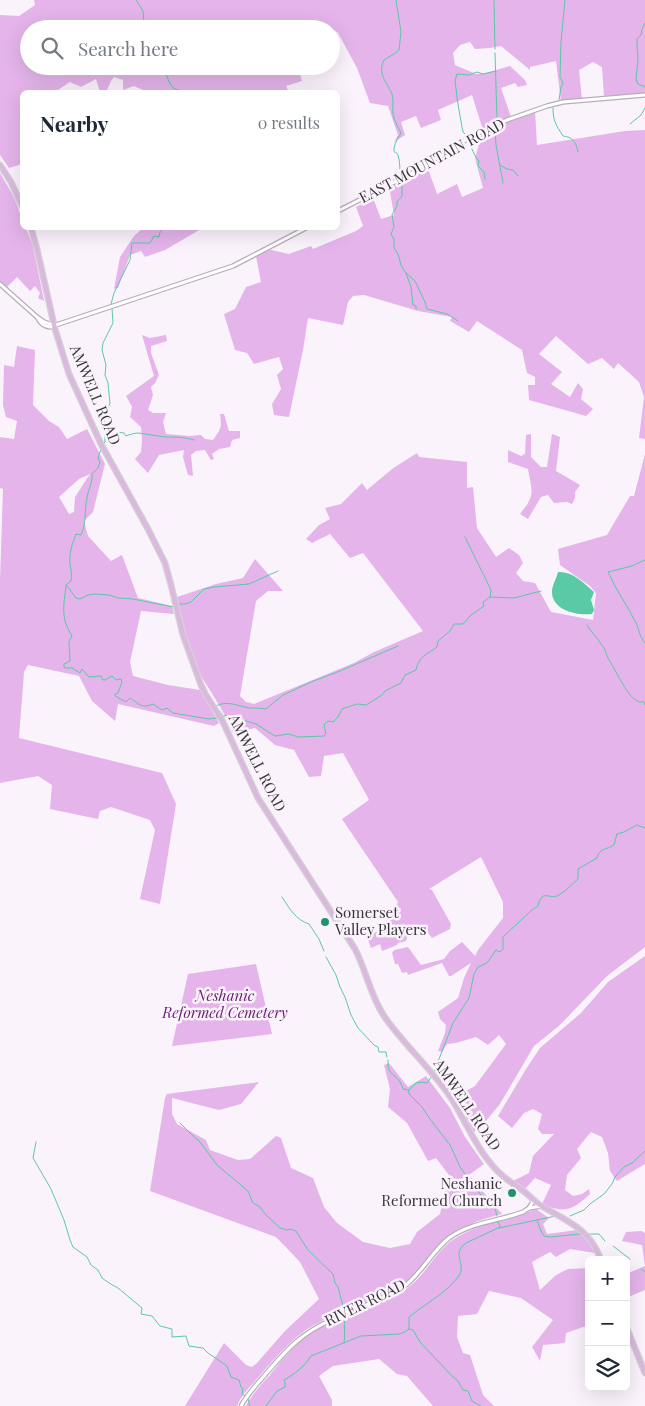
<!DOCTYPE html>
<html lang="en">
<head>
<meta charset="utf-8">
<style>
  body { margin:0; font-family:"Playfair Display",serif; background:#f2f2f3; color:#1f2937 }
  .controls { position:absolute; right:15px; bottom:15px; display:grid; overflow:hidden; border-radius:8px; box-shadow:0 5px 20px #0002 }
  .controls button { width:45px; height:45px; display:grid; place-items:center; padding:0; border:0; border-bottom:1px solid #e0e1e3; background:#fff; color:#1f2937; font:25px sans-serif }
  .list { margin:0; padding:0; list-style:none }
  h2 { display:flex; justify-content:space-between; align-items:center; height:65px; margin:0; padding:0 20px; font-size:21px }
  h2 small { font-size:16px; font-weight:400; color:#747a83 }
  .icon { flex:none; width:28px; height:28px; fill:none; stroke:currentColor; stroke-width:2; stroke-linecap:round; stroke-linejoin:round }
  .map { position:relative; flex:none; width:645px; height:1406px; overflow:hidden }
  .search { position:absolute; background:#fff; box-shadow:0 5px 20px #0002; left:20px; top:20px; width:320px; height:55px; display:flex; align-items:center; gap:12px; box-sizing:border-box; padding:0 18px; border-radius:28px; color:#747a83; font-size:19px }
  .panel { position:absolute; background:#fff; box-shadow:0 5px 20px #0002; left:20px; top:90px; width:320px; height:140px; border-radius:8px }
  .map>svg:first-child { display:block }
  .green { fill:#e4b4ea; fill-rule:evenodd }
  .water { fill:#5ac9a5 }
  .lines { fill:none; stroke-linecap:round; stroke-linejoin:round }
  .stream { stroke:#5ac9a5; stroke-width:1 }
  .minor-casing { stroke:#b7afb8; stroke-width:5.5 }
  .major-casing { stroke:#d3d3d3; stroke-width:7 }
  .minor { stroke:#fff; stroke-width:3 }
  .major { stroke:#dbb9df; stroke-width:4.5 }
  .poi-dot { fill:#229172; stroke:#fbf3fc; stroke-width:2 }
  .labels { text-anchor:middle; stroke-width:5; stroke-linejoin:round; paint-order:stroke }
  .street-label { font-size:15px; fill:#383538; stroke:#fbf3fc }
  .poi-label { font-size:15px; fill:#383538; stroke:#fbf3fc; text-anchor:start }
  .park-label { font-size:15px; font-style:italic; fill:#692173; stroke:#fbf3fc }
</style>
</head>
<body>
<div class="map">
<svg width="645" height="1406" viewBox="0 0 645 1406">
  <rect width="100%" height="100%" fill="#fbf3fc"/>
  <g class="green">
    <path d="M34,0H645V94L604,96L602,67L593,62L579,70L582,100L561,102L556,61L530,67V70L501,46L490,48L475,49L470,42L460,45L453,53L455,65L476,74L486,73L510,66L525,80L527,85L518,87L515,83L501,88L511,117L535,111L537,145L625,131L645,130V439L639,438L644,397L639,382L618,363L614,369L602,358L588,364L556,336L539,354L562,372L551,384L570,397L578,383L583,389L581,399L593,409L586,416L529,400L528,385H535V377L527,373L522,350L477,321L469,332L450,321L452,317L418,311L364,295L353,296L348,302L343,325L308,318L303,350L289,417L274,415L272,404L281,389L277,375L283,369L279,357L254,364L247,353L235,350L224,314L235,309L246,287L261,282L256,256L267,249L289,254L311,246L313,249L356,231L363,226L356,207L373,198L381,219L394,215L389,186L427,166L437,194L457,184L462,197L483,188L475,158L483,130L472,95L438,110L441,120L421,128L416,116L401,122L405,135L394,142L398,135L388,106L370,103L357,68L338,33L324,23L314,29H29V66H298L302,81L286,86L289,92H145V91L134,86L123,90V80L114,77L111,81L107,90L100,92L96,79L81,87L70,82L58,90L57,92H22V164L9,168L0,155V15L19,16L35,5Z"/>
    <path d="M0,173C10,190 22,208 22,228H26L33,246L44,301L38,298L40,293L35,286L30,291L17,277L7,287L0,281Z"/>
    <path d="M143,228H218L201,229L165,250L145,257L141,251L130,255L118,288L114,289L120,257L134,236Z"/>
    <path d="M142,335L150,338L166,335L167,341L151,346V353L159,375L155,383L151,387L153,395L148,410L153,413H166L163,422L166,434L189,436L201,435L205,439L213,440C221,429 222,428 220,414H224L229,431H240V438L232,440L230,447L219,449L212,454L214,459L211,460L205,450L196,451L191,455L193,476L188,475L183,457L184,450L159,455L148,473L135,459L141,452L142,440L141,427L130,417L132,407L126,396L154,376Z"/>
    <path d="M17,346L35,350L33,405L49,421L59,427L67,439L87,429L105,464L93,512L84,521L88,536L111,561L122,555L138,598L172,606L174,614L141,611L130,662L133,676L168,685L200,690L219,723L214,726L118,704L115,721L92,701L79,676L28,665L24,672L19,738L162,773L176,804L160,904L140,899L155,830L150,820L111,807L100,811L98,819L50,809L52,785L38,776L0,783V581L3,489L0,488V437L14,439L17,421L6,417L3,405L4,365L14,367ZM90,474L75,497L74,512L69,514L59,497L79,479Z"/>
    <path d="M531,434V457L541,467H547L552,434L560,437L556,471L580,485L575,492V498L572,504L567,502L554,503L548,495L541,497L528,519L520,514C536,494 532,493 528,469L508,462V450L521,456L525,454L526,435Z"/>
    <path d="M417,453L419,457L467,462V488L473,487L477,528L496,557L509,548L519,555L523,563L516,573L523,581L535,583L551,612L593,620L596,593L590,586L560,565L558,549L607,535L630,496H634L645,454V947L607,976L560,1025L534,1046L500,1104L486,1121L474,1132L455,1097L475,1086L506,1044L499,1035L488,1045L476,1037L456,1043L447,1044L442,1052L438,1051L445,1033L446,1025L440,1019L438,1012L458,998L464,978L471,963L451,976H449L442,963L408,975L407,972L402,973L398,964H395L392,953L394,950L408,947L421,965L444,959L450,951L462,942L475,956L478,950L503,918V902L481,857L429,889L432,890L451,924L450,929L432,938L422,925L409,932L406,941L398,943L397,945L382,951L380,944L371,948L367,937L391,924L387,916L395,910L398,902L342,819L369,800L367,796L343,753L324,756L321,776L309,777L294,750L275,745L255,728L233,733C224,709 207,688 195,665C186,644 182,619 177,597L216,584L243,578L255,559L283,591H268L256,601L240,696L246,702L254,704L354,663L374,652L423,631L363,553L350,558L330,534L312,543L306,539L319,525L330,519L325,508L341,504L362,483L367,490L392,469Z"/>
    <path d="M645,956V1164L617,1181L610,1171L608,1153L602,1137L591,1132L577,1149L581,1158L567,1175L565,1190L573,1196L582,1194L589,1189L590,1194C573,1210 564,1214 542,1204L551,1185L535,1178L525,1189L513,1181L529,1173L533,1156L554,1134H542L538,1129L542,1114L533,1109L524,1113L512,1128L498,1116L526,1069L540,1048L581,1013L608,982Z"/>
    <path d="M256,964L272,1034L172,1046L188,974Z"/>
    <path d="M389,1063L408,1087L426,1076L450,1108L465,1137L484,1164L469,1175L502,1214C482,1219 459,1226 443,1240C429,1254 419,1274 402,1285C374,1302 341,1310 312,1326C292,1338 277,1356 262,1373C254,1383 242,1393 237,1406H185L224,1343L246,1365L252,1367L256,1364L285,1331L319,1299L300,1262L276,1237L150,1191L165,1098L167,1094L259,1082L241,1104L219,1110L172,1098V1114L177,1124L206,1140L210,1150L238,1160L250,1159L276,1136L281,1138L291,1168L313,1178L324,1207L337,1223L363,1242L390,1248L410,1244L417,1232L440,1214L449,1175L436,1158L428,1161L407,1123L388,1107L390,1089L384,1065Z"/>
    <path d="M536,1209L549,1218L543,1224L547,1234L577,1230L589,1242L595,1253L570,1249L556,1257L550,1252L532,1262L540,1290L556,1275L568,1269L589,1268V1312L585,1314L589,1325L566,1333L565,1343L543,1345L540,1361L532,1347L553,1320L521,1298L489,1291L477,1314L458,1316L457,1337L463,1353L470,1355L483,1395L494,1406H433L407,1376L397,1374L379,1359L333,1366L319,1376L332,1400V1406H246C251,1395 261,1385 269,1376C280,1362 293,1346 308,1335C337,1315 374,1308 404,1290C425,1278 434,1252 454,1239C476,1224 511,1219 536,1209Z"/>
    <path d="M641,1231L645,1233V1290L626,1298V1274L645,1266L642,1245L622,1241L626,1232Z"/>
  </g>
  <path class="water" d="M558,572C572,571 583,582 594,592L591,600L594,610L592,614C577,616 551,610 552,591C552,586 557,577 558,572Z"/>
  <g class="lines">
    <g class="stream">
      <path d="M136,0L143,11L144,23L148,29"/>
      <path d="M396,0L401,32L399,50L397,52L384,60C377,74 387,82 392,94C394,101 392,107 393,114C394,121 398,127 401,133C399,137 395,142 394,148C394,156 395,149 398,155C400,161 400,171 400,176"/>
      <path d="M494,0L495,49"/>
      <path d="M645,23L642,29L641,35L637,39V46L638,59L636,80L638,84L645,87"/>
      <path d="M495,53L497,119"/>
      <path d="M157,66L167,76L169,82L174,89L182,91L183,92"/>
      <path d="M559,100L561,87L563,83L560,77L561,42L565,0"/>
      <path d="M553,108C553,121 556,125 563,136C573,137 576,142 578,152"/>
      <path d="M630,124L641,115L645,108"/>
      <path d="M495,130L496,145L503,183"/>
      <path d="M467,136L463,132L462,127L458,104L455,81L457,74L469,75L477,72L483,74L496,71"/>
      <path d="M468,141C472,148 474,156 479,161L478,166L484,172L485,179"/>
      <path d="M500,165L507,169L513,170L518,176"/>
      <path d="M402,181V196L397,202V206L392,215L394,227L391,234L394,239V248L398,254L401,265L405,272L415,281L425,302L427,309L447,314L458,321"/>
      <path d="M406,273L411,287L413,305L416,306V309"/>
      <path d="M111,304L114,293L130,260L132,243H150L154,236L159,237L160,232L164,228"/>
      <path d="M106,429L109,431L124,433L126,436C129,435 134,433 138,433C147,434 156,436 166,437C175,437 185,437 194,440"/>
      <path d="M104,443L105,442C105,430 101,413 110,404L108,383L105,375L106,365L102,350L103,343L113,323L112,308"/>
      <path d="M101,449L98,458L100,462L98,468L92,474C93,482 88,490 87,498C84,512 87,522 81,535L76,534C72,544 69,554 70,564C71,570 72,575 71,581L66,585C64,606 60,617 72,636L69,642L70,661L64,664V667L66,668H72L80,673L82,669L89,677L101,676L103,680H105L112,676L116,680L121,679L122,682L118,693L115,694V696L126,702L130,698C140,704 141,709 153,704L162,710L167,708L173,713L209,719L217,718"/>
      <path d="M465,537L491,590L490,597"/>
      <path d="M645,560L632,566L608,572C616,590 627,605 635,621C640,630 638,634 645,643"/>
      <path d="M67,586L76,598L80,599L88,595L95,594L109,595L118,598L133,599L173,607"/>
      <path d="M179,604H185L191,602L204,589L214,587L249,584L278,571"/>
      <path d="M587,625C591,632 597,637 601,644C605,648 606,653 608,658C614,667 627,696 636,700C638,702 641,702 644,702L645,705"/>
      <path d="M223,717L226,715L236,720H243L256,724L275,736L289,734L298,737L324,736L326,734L324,725L328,721L333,722L338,717L342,709L357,704L366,705L382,695L385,691L401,683L405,675L416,670C419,656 426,655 437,647L438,641L450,631L454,624H463L471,615L484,606L483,602L490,597L514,598L541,591"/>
      <path d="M224,717L216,706C227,700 238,706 249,708C254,708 260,708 266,709L283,695L311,682L340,671L398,646"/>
      <path d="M282,897C289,908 296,920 309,924L319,939L324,951"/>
      <path d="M326,957L336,975L340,987L345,997L351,1015L358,1028L374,1045L378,1047L379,1052H386L387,1057"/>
      <path d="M388,1060C388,1063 388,1067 389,1070C393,1077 400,1077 403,1089L409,1090"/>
      <path d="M434,1072L453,1023L469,998L474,974L478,967L487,963L496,950L500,952L503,949V937L532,910L538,906C543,887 549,901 559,895C566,891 572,884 578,879V869L597,858C599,848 606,850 614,845L617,834L624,832L637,825L645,828"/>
      <path d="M432,1076L427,1083L421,1082L416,1083L408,1091L410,1095L422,1107L430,1119L450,1145L460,1167L481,1195L495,1208L497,1216"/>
      <path d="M180,1123L191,1134L200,1142L217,1165L248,1191L253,1203L260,1207L265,1214L280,1228L287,1230L291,1229L296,1231L308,1250L333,1274L335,1283L338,1287L344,1310"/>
      <path d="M36,1142L33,1158L51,1189L64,1220L70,1240L73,1247L87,1257L91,1265L98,1270L102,1278L109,1283L118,1288L142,1308L141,1314L152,1316L160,1326L172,1329V1337L186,1336L189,1346L203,1348L208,1353L227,1366L231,1377L239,1380L241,1387L243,1389L242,1394L245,1396"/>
      <path d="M570,1216L584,1210L590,1204L604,1194L612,1184L615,1177L624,1167L632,1163L645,1151"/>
      <path d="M537,1220L541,1231L544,1236L550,1237L580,1234"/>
      <path d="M499,1228L556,1216"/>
      <path d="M590,1234H599L605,1241"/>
      <path d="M613,1246L630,1259"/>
      <path d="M641,1269L645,1272"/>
      <path d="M409,1329L413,1330L420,1342L452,1376L458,1381L463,1390L468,1391L472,1401L481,1406"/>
      <path d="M344,1343C346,1335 343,1327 345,1319"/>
      <path d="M248,1399L250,1406"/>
      <path d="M266,1406L277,1391L285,1387V1383L284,1380C295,1374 304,1367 311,1356L361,1336L399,1334L405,1332L409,1329V1317C425,1304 445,1294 458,1277C468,1264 450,1255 466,1243L500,1227L498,1221"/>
    </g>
    <defs>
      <g id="minor">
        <path d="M338,211L412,173L472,136L507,120L547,106L563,102L645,95"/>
        <path d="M0,284L37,317L44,322L53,325"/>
        <path d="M37,317C41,323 42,326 50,327L233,266L306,228"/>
        <path d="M529,1208L542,1206"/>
        <path d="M241,1406C247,1395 255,1386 264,1376C286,1350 301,1333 333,1319C354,1309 383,1300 402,1288C421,1275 431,1252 449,1238C471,1222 499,1221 523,1212L529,1208L534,1200"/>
      </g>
      <g id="major">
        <path d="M0,165L11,182L22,206"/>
        <path d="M31,228L37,249L55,329L69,374L101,444L148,529L165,563L171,585L183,635L201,685L206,695L223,722L258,798L355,949C366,970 370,995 384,1016C404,1045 431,1068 451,1098C468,1125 479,1156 504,1177C511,1183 519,1187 526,1193C531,1197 535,1202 540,1205C566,1221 590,1228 601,1260"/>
        <path d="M626,1326L645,1373"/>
      </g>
    </defs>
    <use href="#minor" class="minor-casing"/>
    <use href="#major" class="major-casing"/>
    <use href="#minor" class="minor"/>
    <use href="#major" class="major"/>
  </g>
  <g class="poi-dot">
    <circle cx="325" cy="922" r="5"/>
    <circle cx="512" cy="1193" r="5"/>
  </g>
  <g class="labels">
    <g class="street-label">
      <text transform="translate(432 161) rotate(-28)" y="5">EAST MOUNTAIN ROAD</text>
      <text transform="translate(95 395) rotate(67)" y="5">AMWELL ROAD</text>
      <text transform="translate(257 763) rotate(63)" y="5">AMWELL ROAD</text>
      <text transform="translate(467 1105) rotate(56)" y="5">AMWELL ROAD</text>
      <text transform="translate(365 1303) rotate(-26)" y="5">RIVER ROAD</text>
    </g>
    <g class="poi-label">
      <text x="335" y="918">Somerset<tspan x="335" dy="17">Valley Players</tspan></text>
      <text x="502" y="1189" text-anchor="end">Neshanic<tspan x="502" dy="17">Reformed Church</tspan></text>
    </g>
    <g class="park-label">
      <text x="225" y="1001">Neshanic<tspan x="225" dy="17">Reformed Cemetery</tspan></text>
    </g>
  </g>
</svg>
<div class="controls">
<button>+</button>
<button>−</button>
<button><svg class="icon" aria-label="layers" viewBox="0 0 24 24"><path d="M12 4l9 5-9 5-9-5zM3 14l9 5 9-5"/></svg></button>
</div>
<div class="search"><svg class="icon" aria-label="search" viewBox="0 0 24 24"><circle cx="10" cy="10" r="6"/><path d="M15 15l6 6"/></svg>Search here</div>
<section class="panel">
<h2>Nearby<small>0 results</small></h2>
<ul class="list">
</ul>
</section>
</div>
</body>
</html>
